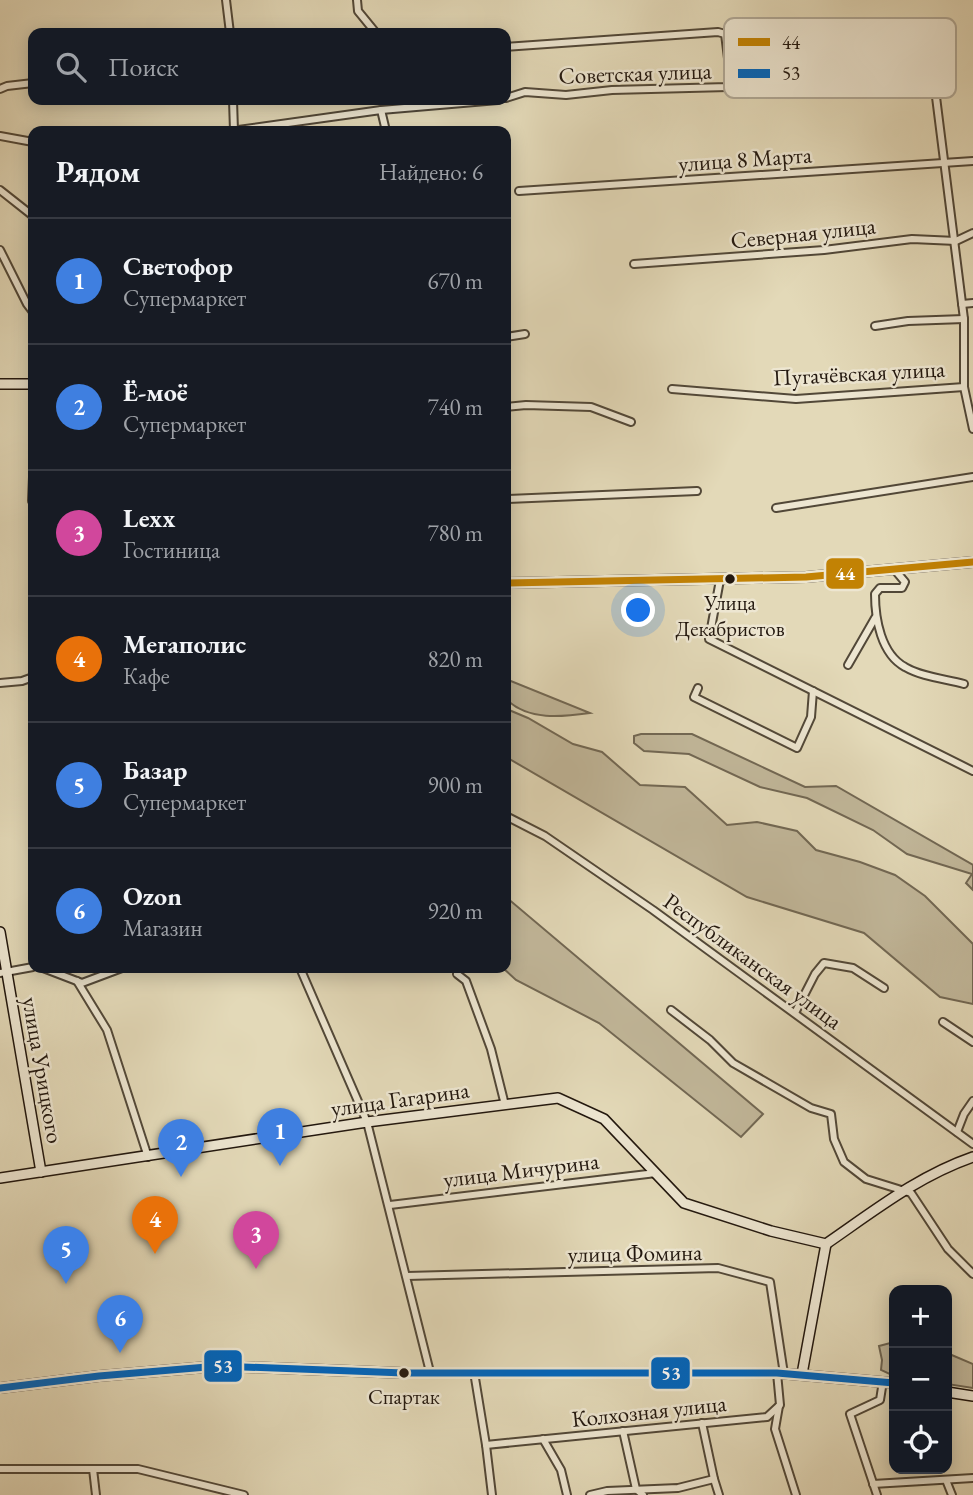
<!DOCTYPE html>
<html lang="ru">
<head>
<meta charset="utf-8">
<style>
  body { margin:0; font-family:"EB Garamond",serif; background:#242831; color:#f1f3f6 }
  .controls { position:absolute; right:21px; bottom:21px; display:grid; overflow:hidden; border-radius:14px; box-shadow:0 4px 18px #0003 }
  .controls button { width:63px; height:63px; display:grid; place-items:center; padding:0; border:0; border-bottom:2px solid #363941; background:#171b24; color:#f1f3f6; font:35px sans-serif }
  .you { position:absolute; left:639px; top:611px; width:24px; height:24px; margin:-18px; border:5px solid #fff; border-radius:50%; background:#1a73e8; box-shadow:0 0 0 10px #1a73e833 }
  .badge { display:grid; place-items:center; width:46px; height:46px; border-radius:50%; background:#d93025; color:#fff; font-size:23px; font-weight:700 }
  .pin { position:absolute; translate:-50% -58px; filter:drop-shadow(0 2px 4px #0008) }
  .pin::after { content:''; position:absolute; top:37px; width:24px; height:21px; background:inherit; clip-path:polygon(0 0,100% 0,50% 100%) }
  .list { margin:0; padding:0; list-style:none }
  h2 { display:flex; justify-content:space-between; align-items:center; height:91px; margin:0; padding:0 28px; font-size:30px }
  h2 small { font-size:23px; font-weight:400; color:#9ea1a6 }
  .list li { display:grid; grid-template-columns:46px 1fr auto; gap:21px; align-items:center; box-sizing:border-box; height:126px; padding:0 28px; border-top:2px solid #363941 }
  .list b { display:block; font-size:26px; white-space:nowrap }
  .list p { margin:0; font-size:23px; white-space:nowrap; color:#9ea1a6 }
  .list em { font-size:23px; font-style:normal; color:#9ea1a6 }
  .icon { flex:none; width:38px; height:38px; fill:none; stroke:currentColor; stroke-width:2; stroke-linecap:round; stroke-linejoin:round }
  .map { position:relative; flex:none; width:973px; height:1495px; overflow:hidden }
  .search { position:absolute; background:#171b24; box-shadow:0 4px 18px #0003; left:28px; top:28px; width:483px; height:77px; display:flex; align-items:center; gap:18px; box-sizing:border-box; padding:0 24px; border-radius:14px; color:#9ea1a6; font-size:26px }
  .panel { position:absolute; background:#171b24; box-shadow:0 4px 18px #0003; left:28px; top:126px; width:483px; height:847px; border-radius:14px }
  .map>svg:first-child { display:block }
  .green { fill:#c2b89b; stroke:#726854; stroke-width:2 }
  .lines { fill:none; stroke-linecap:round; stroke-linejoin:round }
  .street-casing { stroke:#524838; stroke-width:10 }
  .secondary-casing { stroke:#22170e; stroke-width:12 }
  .street { stroke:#ede6d1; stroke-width:6 }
  .secondary { stroke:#ede6d1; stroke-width:9 }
  .bus-1-casing { stroke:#ede6d1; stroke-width:12 }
  .bus-2-casing { stroke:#ede6d1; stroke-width:12 }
  .bus-1 { stroke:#c28204; stroke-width:7 }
  .bus-2 { stroke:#0065bd; stroke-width:7 }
  .bus-dot { fill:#22170e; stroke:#ede6d1; stroke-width:2.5 }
  .labels { text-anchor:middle; stroke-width:5; stroke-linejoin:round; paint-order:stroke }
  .bus-label { font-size:21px; fill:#22170e; stroke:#ede6d1 }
  .street-label { font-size:23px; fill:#22170e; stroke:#ede6d1 }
  .key { fill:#ede6d1; stroke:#b0a896; stroke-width:2 }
  .key-label { font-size:19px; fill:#22170e }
  .line-badge { stroke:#ede6d1; stroke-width:2.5 }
  .badge-label { font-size:19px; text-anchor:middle; font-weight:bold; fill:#fff }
</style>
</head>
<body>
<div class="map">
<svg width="973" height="1495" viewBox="0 0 973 1495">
  <rect width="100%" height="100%" fill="#e3d9b8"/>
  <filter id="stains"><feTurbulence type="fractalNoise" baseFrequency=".00286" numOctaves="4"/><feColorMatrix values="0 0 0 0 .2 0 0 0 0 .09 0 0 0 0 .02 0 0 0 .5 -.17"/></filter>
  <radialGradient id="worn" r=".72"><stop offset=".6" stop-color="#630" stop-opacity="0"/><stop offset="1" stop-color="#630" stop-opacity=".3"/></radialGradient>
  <g class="green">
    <path d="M506,679L590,713C562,717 528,721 506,699Z"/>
    <path d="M509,710L528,718L573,744L602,752L640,785L685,787L727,825L757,822L797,831L816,850L860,862L895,875L925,896L973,944V1004L940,997L864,933L747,897L506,757V711Z"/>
    <path d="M641,734H692L805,787L836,786L973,865V890L966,883L972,874L907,854L873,830L807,798L760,787L689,754L644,751L634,743V736Z"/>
    <path d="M506,897L763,1114L741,1137L599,1023L516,980L503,968H506Z"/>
    <path d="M894,1342V1376L881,1370L882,1360L879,1346Z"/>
    <path d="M947,1353L973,1364V1388L947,1384Z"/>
  </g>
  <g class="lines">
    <defs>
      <g id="street">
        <path d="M226,0L230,33"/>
        <path d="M357,0L358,11L376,33"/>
        <path d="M506,47L718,32L725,34L730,75L728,87"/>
        <path d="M0,89L7,86L33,83"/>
        <path d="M506,98L525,92L566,95L612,90L728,87L831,81H934L964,319V387L973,429"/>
        <path d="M233,100L234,131"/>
        <path d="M381,110L386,131"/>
        <path d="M231,131L381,110L498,100"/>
        <path d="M0,136L33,142"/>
        <path d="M0,190L33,216"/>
        <path d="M519,191L973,161"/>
        <path d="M0,250L27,304L33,312"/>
        <path d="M634,264L824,250L912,239L956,241L973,233"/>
        <path d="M962,304L973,303"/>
        <path d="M875,326L908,321L964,319"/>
        <path d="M506,337L525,334"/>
        <path d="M672,389L796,399L964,387"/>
        <path d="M506,407L526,405L591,407L631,422"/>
        <path d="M506,499L697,491"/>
        <path d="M32,501L33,477"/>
        <path d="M776,508L973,477"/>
        <path d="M894,569L905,582L902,588H880L875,594C875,619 881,654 905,667C922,677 946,679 964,684"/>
        <path d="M720,580L709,639L973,771"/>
        <path d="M848,665L875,618"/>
        <path d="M0,683L22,681L33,677"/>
        <path d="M698,688L694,697L797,748L811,717L813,691"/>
        <path d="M506,816L545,836L653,910L973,1144"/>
        <path d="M43,968L82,983L122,968"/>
        <path d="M300,968L367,1122L430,1372"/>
        <path d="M0,973L33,967"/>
        <path d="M457,974L466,981L491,1049L505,1105"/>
        <path d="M77,981L107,1030L148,1157"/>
        <path d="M671,1010L710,1040L733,1063L811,1108L831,1114L834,1139L844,1162L866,1179L911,1193L948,1249L973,1274"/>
        <path d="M795,1013L815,974L824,963L853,968L884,988"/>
        <path d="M943,1022L973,1042"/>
        <path d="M957,1132L964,1114L973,1101"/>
        <path d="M390,1205L656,1173"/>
        <path d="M407,1276L718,1268L770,1282L784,1374"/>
        <path d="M474,1372L486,1445L492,1495"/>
        <path d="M779,1406L775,1429L796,1495"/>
        <path d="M702,1423L714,1479L719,1495"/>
        <path d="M623,1431L636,1489L643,1495"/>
        <path d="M543,1439L561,1470L567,1495"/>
        <path d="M486,1445L767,1417L780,1405L777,1373"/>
        <path d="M0,1469H138L244,1495"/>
        <path d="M93,1469L96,1495"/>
        <path d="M946,1480L952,1495"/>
        <path d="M873,1484L973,1478"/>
        <path d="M590,1495L607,1491L678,1488L714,1479"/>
        <path d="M877,1495L850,1414L880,1400L883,1381"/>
      </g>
      <g id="secondary">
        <path d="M0,384H33"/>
        <path d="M506,583L806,577L973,562"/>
        <path d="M0,932L41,1172"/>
        <path d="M0,1178L367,1122L558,1098L604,1119L684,1203L771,1231L826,1244C874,1211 918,1176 973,1157"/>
        <path d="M802,1374L826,1244"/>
        <path d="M0,1388L99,1376L219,1366L404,1373H777L894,1383"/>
        <path d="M947,1392L973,1396"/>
      </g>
    </defs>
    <use href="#street" class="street-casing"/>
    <use href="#secondary" class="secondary-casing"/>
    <use href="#street" class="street"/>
    <use href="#secondary" class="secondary"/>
    <defs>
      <path id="bus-1" d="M506,583L806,577L973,562"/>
      <path id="bus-2" d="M0,1388L99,1376L219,1366L404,1373H777L894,1383"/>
    </defs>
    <use href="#bus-1" class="bus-1-casing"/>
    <use href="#bus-2" class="bus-2-casing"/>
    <use href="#bus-1" class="bus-1"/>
    <use href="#bus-2" class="bus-2"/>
  </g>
  <g class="bus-dot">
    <circle cx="730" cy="579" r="6"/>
    <circle cx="404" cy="1373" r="6"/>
  </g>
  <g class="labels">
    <g class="bus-label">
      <text x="730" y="610">Улица<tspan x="730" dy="26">Декабристов</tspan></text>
      <text x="404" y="1404">Спартак</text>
    </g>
    <g class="street-label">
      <text transform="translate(635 73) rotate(-2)" y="8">Советская улица</text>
      <text transform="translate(745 159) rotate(-4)" y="8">улица 8 Марта</text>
      <text transform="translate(803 233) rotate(-6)" y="8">Северная улица</text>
      <text transform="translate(859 373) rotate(-3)" y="8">Пугачёвская улица</text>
      <text transform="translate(753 961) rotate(36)" y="8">Республиканская улица</text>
      <text transform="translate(43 1070) rotate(80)" y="8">улица Урицкого</text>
      <text transform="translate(400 1099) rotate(-8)" y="8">улица Гагарина</text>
      <text transform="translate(521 1170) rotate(-7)" y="8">улица Мичурина</text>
      <text transform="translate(635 1253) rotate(-1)" y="8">улица Фомина</text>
      <text transform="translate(649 1411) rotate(-6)" y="8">Колхозная улица</text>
    </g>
  </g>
  <rect x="724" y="18" width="232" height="80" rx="10" class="key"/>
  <rect x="738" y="38" width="32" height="8" fill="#c28204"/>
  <rect x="738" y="69" width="32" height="9" fill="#0065bd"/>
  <g class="key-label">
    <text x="782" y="49">44</text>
    <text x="782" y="80">53</text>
  </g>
  <g class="line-badge">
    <rect x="825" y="557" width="40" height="33" rx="7" fill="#c28204"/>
    <rect x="203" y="1349" width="40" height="34" rx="7" fill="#0065bd"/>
    <rect x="650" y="1356" width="41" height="34" rx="7" fill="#0065bd"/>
  </g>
  <g class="badge-label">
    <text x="845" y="580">44</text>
    <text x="223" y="1373">53</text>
    <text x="671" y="1380">53</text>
  </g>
  <rect width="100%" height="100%" filter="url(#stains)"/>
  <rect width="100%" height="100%" fill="url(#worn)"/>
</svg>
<div class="controls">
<button>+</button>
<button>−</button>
<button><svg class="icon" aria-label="locate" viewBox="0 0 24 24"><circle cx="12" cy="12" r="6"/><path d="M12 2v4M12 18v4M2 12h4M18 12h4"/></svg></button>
</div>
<div class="you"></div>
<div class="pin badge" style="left:280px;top:1166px;background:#3f7fe0">1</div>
<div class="pin badge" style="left:181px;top:1177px;background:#3f7fe0">2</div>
<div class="pin badge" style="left:256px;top:1269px;background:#d1479c">3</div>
<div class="pin badge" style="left:155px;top:1254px;background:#e8710a">4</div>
<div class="pin badge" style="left:66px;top:1284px;background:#3f7fe0">5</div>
<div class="pin badge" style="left:120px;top:1353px;background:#3f7fe0">6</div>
<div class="search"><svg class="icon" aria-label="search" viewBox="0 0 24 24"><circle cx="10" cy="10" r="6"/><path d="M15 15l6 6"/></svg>Поиск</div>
<section class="panel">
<h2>Рядом<small>Найдено: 6</small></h2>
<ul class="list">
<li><span class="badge" style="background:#3f7fe0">1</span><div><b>Светофор</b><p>Супермаркет</p></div><em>670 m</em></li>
<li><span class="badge" style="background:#3f7fe0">2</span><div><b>Ё-моё</b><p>Супермаркет</p></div><em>740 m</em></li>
<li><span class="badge" style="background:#d1479c">3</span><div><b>Lexx</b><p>Гостиница</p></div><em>780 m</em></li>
<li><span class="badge" style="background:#e8710a">4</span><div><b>Мегаполис</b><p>Кафе</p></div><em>820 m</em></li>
<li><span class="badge" style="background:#3f7fe0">5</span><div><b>Базар</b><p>Супермаркет</p></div><em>900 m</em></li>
<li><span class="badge" style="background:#3f7fe0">6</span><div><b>Ozon</b><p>Магазин</p></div><em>920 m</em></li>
</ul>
</section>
</div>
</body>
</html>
